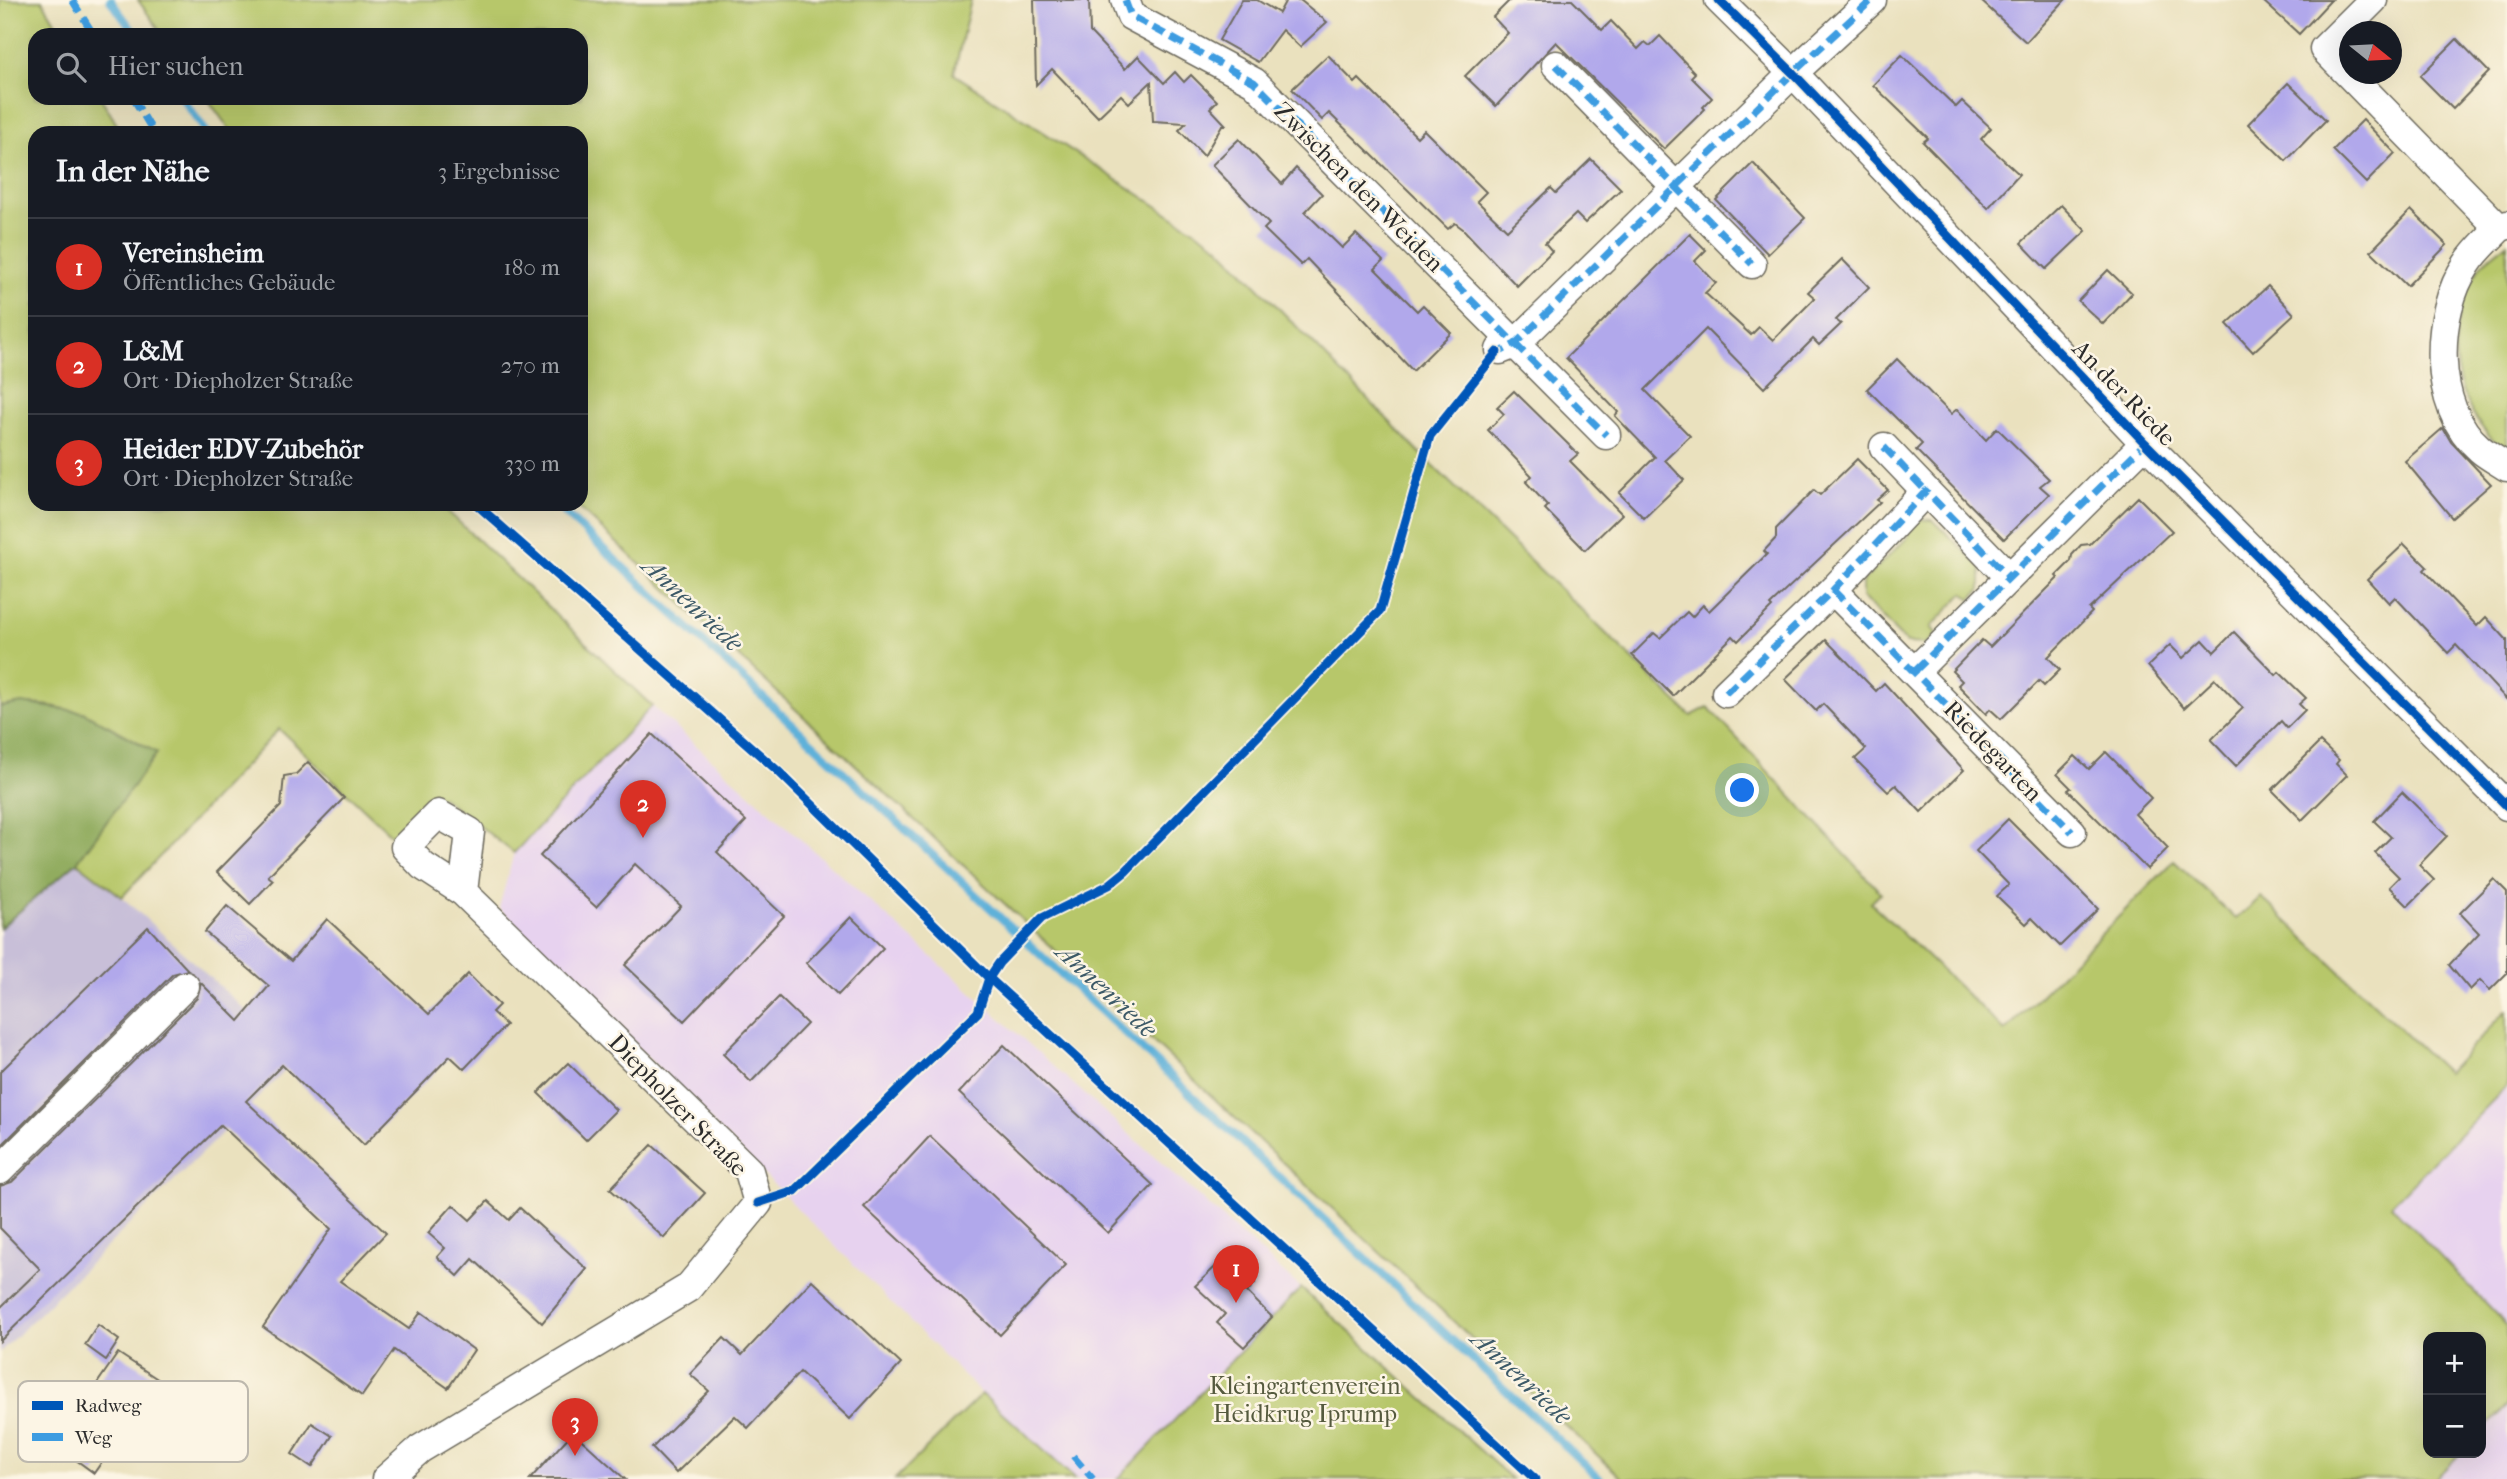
<!DOCTYPE html>
<html lang="de">
<head>
<meta charset="utf-8">
<style>
  body { margin:0; font-family:"IM FELL French Canon",serif; background:#20242c; color:#f1f3f6 }
  .controls { position:absolute; right:21px; bottom:21px; display:grid; overflow:hidden; border-radius:14px; box-shadow:0 7px 28px #0002 }
  .controls button { width:63px; height:63px; display:grid; place-items:center; padding:0; border:0; border-bottom:2px solid #363941; background:#171b24; color:#f1f3f6; font:35px sans-serif }
  .compass { position:absolute; left:2339px; top:21px; width:63px; height:63px; border-radius:50%; background:#171b24; box-shadow:0 7px 28px #0002; rotate:108deg }
  .you { position:absolute; left:1743px; top:791px; width:24px; height:24px; margin:-18px; border:5px solid #fff; border-radius:50%; background:#1a73e8; box-shadow:0 0 0 10px #1a73e833 }
  .badge { display:grid; place-items:center; width:46px; height:46px; border-radius:50%; background:#d93025; color:#fff; font-size:23px; font-weight:700 }
  .pin { position:absolute; translate:-50% -58px; filter:drop-shadow(0 2px 4px #0008) }
  .pin::after { content:''; position:absolute; top:37px; width:24px; height:21px; background:inherit; clip-path:polygon(0 0,100% 0,50% 100%) }
  .list { margin:0; padding:0; list-style:none }
  h2 { display:flex; justify-content:space-between; align-items:center; height:91px; margin:0; padding:0 28px; font-size:30px }
  h2 small { font-size:23px; font-weight:400; color:#9ea1a6 }
  .list li { display:grid; grid-template-columns:46px 1fr auto; gap:21px; align-items:center; box-sizing:border-box; height:98px; padding:0 28px; border-top:2px solid #363941 }
  .list b { display:block; font-size:26px; white-space:nowrap }
  .list p { margin:0; font-size:23px; white-space:nowrap; color:#9ea1a6 }
  .list em { font-size:23px; font-style:normal; color:#9ea1a6 }
  .icon { flex:none; width:38px; height:38px; fill:none; stroke:currentColor; stroke-width:2; stroke-linecap:round; stroke-linejoin:round }
  .map { position:relative; flex:none; width:2507px; height:1479px; overflow:hidden }
  .search { position:absolute; background:#171b24; box-shadow:0 7px 28px #0002; left:28px; top:28px; width:560px; height:77px; display:flex; align-items:center; gap:18px; box-sizing:border-box; padding:0 24px; border-radius:21px; color:#9ea1a6; font-size:26px }
  .panel { position:absolute; background:#171b24; box-shadow:0 7px 28px #0002; left:28px; top:126px; width:560px; height:385px; border-radius:21px }
  .map>svg:first-child { display:block }
  .built { fill:#e7d2ef }
  .industrial { fill:#c8bfd8 }
  .green { fill:#b7c76a; stroke:#71794a; stroke-width:2 }
  .forest { fill:#91ac5e; stroke:#5e6c44; stroke-width:2 }
  .lines { fill:none; stroke-linecap:round; stroke-linejoin:round }
  .stream { stroke:#5eb1d9; stroke-width:8 }
  .building { fill:#b1a8eb }
  .minor-casing { stroke:#6e6b5e; stroke-width:31 }
  .minor { stroke:#fff; stroke-width:28 }
  .quiet { stroke:#3d9ce1; stroke-width:7; stroke-dasharray:14 7; stroke-linecap:butt }
  .cycleway-casing { stroke:#fcf5e5; stroke-width:13 }
  .cycleway { stroke:#0057b8; stroke-width:9 }
  .labels { text-anchor:middle; stroke-width:5; stroke-linejoin:round; paint-order:stroke }
  .street-label { font-size:24px; fill:#2b2b2b; stroke:#fcf5e5 }
  .park-label { font-size:24px; fill:#555a3e; stroke:#fcf5e5 }
  .water-label { font-size:26px; font-style:italic; fill:#3d5a68; stroke:#fcf5e5 }
  .key { fill:#fcf5e5; stroke:#bdb8ad; stroke-width:2 }
  .key-label { font-size:19px; fill:#2b2b2b }
</style>
</head>
<body>
<div class="map">
<svg width="2507" height="1479" viewBox="0 0 2507 1479">
  <rect width="100%" height="100%" fill="#fcf5e5"/>
  <filter id="ink" filterUnits="userSpaceOnUse"><feTurbulence type="fractalNoise" baseFrequency=".0143" numOctaves="2"/><feDisplacementMap in="SourceGraphic" scale="14" xChannelSelector="R" yChannelSelector="G"/><feConvolveMatrix kernelMatrix="1 2 1 2 8 2 1 2 1" color-interpolation-filters="sRGB"/></filter>
  <filter id="wash" filterUnits="userSpaceOnUse"><feTurbulence type="fractalNoise" baseFrequency=".00686" numOctaves="4" result="noise"/><feDisplacementMap in="SourceGraphic" scale="28" xChannelSelector="R" yChannelSelector="G"/><feGaussianBlur stdDeviation="1.57" result="paint"/><feColorMatrix in="noise" values="0 0 0 0 0 0 0 0 0 0 0 0 0 0 0 0 0 1.4 0 .05"/><feComposite in="paint" operator="in"/></filter>
  <g filter="url(#wash)">
    <rect width="100%" height="100%" fill="#eae1be"/>
    <g class="built">
      <path d="M652,706L1301,1288L1118,1479H1075L982,1394L499,908L514,853Z"/>
      <path d="M2507,1086V1326L2391,1205Z"/>
      <path d="M2507,1406V1479H2435L2461,1453H2481V1433Z"/>
    </g>
    <path class="industrial" d="M77,862L122,897L298,1058L0,1352V928Z"/>
    <g class="green">
      <path d="M0,0H42L63,35H35V98H101L122,133H35V504H440L652,706L514,853L441,796L398,841L279,729L122,897L77,862L157,753C106,723 61,695 0,707Z"/>
      <path d="M138,0H971L954,74L1217,245L1432,465L1691,716L1708,707L1881,893L1871,903L2005,1031L2174,861L2236,919L2261,897L2447,1073L2507,1010V1086L2391,1205L2507,1326V1406L2481,1433V1337H2428V1453H2461L2435,1479H1623L575,504H581V133H232L207,98H581V35H163Z"/>
      <path d="M2507,243V453C2449,406 2440,332 2479,269C2485,259 2498,251 2507,243Z"/>
      <path d="M1915,519L1933,520L1981,567V589L1971,599L1964,593L1931,627L1937,634L1926,644L1907,643L1862,597V582L1909,536L1904,530Z"/>
      <path d="M1301,1288L1512,1479H1118Z"/>
      <path d="M982,1394L1075,1479H895Z"/>
    </g>
    <path class="forest" d="M22,703L83,712L157,753L77,862L0,928V707Z"/>
    <g class="lines">
      <g class="stream">
        <path d="M110,0L136,35"/>
        <path d="M182,98L207,133"/>
        <path d="M555,504L1214,1116L1600,1479"/>
      </g>
    </g>
    <g id="blocks">
      <g class="building">
        <path d="M1034,0H1089L1090,32L1125,69L1138,56L1164,83L1175,72L1184,82L1191,75L1217,101L1210,108L1226,125H1222L1204,156L1179,130L1186,123L1153,121L1151,82L1129,103L1121,95L1098,117L1052,69L1036,85Z"/>
        <path d="M1242,0H1257L1279,13L1286,0H1300L1327,22L1300,47L1282,30L1258,62L1219,40Z"/>
        <path d="M1510,0H1572L1602,30L1611,21L1638,49L1645,42L1650,46L1660,36L1695,73L1691,77L1712,98L1703,107L1705,109L1664,149L1556,42L1496,106L1465,76L1508,33L1493,17Z"/>
        <path d="M1980,0H2065L2026,42Z"/>
        <path d="M2262,0H2331L2299,34Z"/>
        <path d="M2457,39L2489,72L2453,109L2420,76Z"/>
        <path d="M1328,55L1355,83L1359,79L1417,137L1424,130L1486,192L1477,201L1507,230L1551,188L1556,193L1591,159L1621,189L1585,223L1576,214L1545,243L1552,251L1517,286L1463,229L1455,223L1448,229L1329,113L1322,120L1292,89Z"/>
        <path d="M1902,55L1956,107L1962,101L1991,128L1981,139L2019,174L1988,208L1923,142L1928,138L1873,85Z"/>
        <path d="M2288,83L2326,120L2286,161L2248,124Z"/>
        <path d="M2363,120L2395,153L2366,183L2333,150Z"/>
        <path d="M1239,139L1282,184L1296,168L1322,194L1305,212L1342,248L1356,234L1383,261L1375,269L1417,311L1423,305L1451,333L1413,371L1307,259L1301,265L1264,229L1269,224L1212,165Z"/>
        <path d="M1753,163L1805,218L1768,254L1716,200Z"/>
        <path d="M2061,205L2086,231L2046,269L2021,243Z"/>
        <path d="M2411,210L2447,245L2407,286L2371,251Z"/>
        <path d="M1690,234L1706,250L1695,261L1716,283L1705,293L1751,335L1759,327L1773,340L1815,298L1808,292L1842,259L1869,287L1836,320L1841,324L1819,345L1813,339L1764,388L1706,329L1645,390L1690,436L1665,460L1684,480L1644,518L1619,493L1655,457L1615,416L1618,412L1566,358Z"/>
        <path d="M2108,270L2132,293L2103,324L2078,301Z"/>
        <path d="M2268,286L2294,314L2253,352L2227,324Z"/>
        <path d="M1897,359L1951,414L1957,409L1986,440L1997,428L2049,479L2040,486L2049,494L2004,539L1916,450L1922,444L1867,389Z"/>
        <path d="M1514,391L1578,454L1570,461L1622,514L1585,550L1545,509L1548,506L1526,482L1532,476L1488,430L1504,414L1497,407Z"/>
        <path d="M2443,428L2451,442L2491,484L2452,518L2405,461Z"/>
        <path d="M1857,459L1888,490L1877,500L1880,502L1770,605L1772,607L1738,641L1733,636L1673,696L1632,655L1654,633L1660,638L1687,612L1692,617L1703,605L1709,611L1767,554L1764,551L1776,538V529L1814,490L1820,495Z"/>
        <path d="M2138,497L2172,531L2089,609L2092,612L2048,657L2060,670L2044,686L2039,681L2001,719L1990,709L1986,714L1958,685L1962,681L1952,671L1982,640L1990,647L2058,578L2056,576L2071,561L2072,555L2081,545L2090,544Z"/>
        <path d="M2404,544L2427,567L2424,570L2477,626L2486,617L2507,640V700L2456,645L2448,653L2395,597L2389,603L2367,579Z"/>
        <path d="M2234,632L2276,675L2279,672L2306,698L2299,704L2305,710L2287,728L2281,721L2236,766L2211,740L2243,708L2215,679L2184,708L2148,666L2170,645L2183,658L2203,640L2214,652Z"/>
        <path d="M1826,640L1876,691L1884,683L1964,770L1921,812L1896,785L1888,792L1855,759L1866,749L1823,704L1816,711L1785,679Z"/>
        <path d="M652,734L746,821L717,852L784,916L684,1021L625,965L681,906L635,864L596,907L540,856Z"/>
        <path d="M2320,742L2339,760L2336,764L2347,775L2302,820L2272,790Z"/>
        <path d="M2106,752L2151,798L2135,814L2168,848L2147,869L2068,790L2071,788L2057,774L2075,756L2089,769Z"/>
        <path d="M308,762L344,798L268,876L273,880L250,904L217,872L281,806L284,776L296,774Z"/>
        <path d="M2402,792L2447,836L2419,865L2434,880L2408,906L2389,887L2399,877L2375,853L2391,837L2374,821Z"/>
        <path d="M2008,819L2098,909L2060,946L2032,918L2026,924L1997,896L2009,885L1976,851Z"/>
        <path d="M2494,879L2507,892V973L2490,990L2480,980L2470,990L2449,965L2479,933L2460,913Z"/>
        <path d="M227,906L291,961L327,919L429,1014L468,974L499,1005L492,1012L506,1025L464,1069L450,1056L364,1145L282,1065L246,1101L386,1233L340,1281L409,1329L421,1312L474,1350L448,1388L394,1350L362,1396L263,1327L331,1229L221,1125L0,1341V1308L40,1269L0,1228V1186L12,1182L197,998L201,983L239,1021L269,986L205,932Z"/>
        <path d="M851,917L883,948L838,995L806,963Z"/>
        <path d="M148,927L188,970L173,974L0,1147V1072Z"/>
        <path d="M779,997L807,1024L751,1082L723,1054Z"/>
        <path d="M1004,1045L1153,1185L1108,1233L959,1093Z"/>
        <path d="M568,1063L616,1110L586,1140L538,1093Z"/>
        <path d="M930,1136L1066,1265L1000,1335L864,1207Z"/>
        <path d="M652,1145L705,1193L664,1238L610,1189Z"/>
        <path d="M488,1201L509,1220L520,1208L587,1269L542,1323L473,1259L458,1276L437,1257L445,1248L428,1233L453,1205L470,1220Z"/>
        <path d="M1228,1255L1255,1283L1247,1292L1272,1317L1244,1347L1217,1323L1225,1314L1195,1286Z"/>
        <path d="M812,1280L901,1364L850,1419L800,1372L748,1428L735,1416L676,1473L652,1448L709,1391L690,1374L724,1338L742,1355Z"/>
        <path d="M98,1325L119,1340L106,1360L85,1345Z"/>
        <path d="M118,1353L159,1380L94,1473L46,1438L67,1407L76,1414Z"/>
        <path d="M312,1423L332,1436L312,1467L292,1454Z"/>
        <path d="M573,1432L625,1479H530Z"/>
      </g>
    </g>
  </g>
  <g filter="url(#ink)">
    <use href="#blocks" fill-opacity="0" stroke="#6e6b5e" stroke-width="2"/>
    <g class="lines">
      <defs>
        <g id="minor">
          <path d="M1125,0L1131,16L1254,82L1606,435"/>
          <path d="M1719,0L1793,73L2145,443L2507,806"/>
          <path d="M2373,0L2324,49L2499,228"/>
          <path d="M1556,65L1752,264"/>
          <path d="M2507,225L2499,228C2489,239 2475,251 2467,264C2434,313 2431,408 2480,449C2488,456 2498,461 2507,467"/>
          <path d="M1500,350L1515,344L1793,73L1872,0"/>
          <path d="M1884,447L1926,491"/>
          <path d="M1833,590L2072,832"/>
          <path d="M1915,671L2145,443"/>
          <path d="M1726,693L1833,590L1926,491L2008,576"/>
          <path d="M0,1170L185,986"/>
          <path d="M386,1479L420,1449L688,1288L758,1203L749,1171L463,892L423,866L405,847L438,814L470,832L463,892"/>
        </g>
      </defs>
      <use href="#minor" class="minor-casing"/>
      <use href="#minor" class="minor"/>
      <g class="quiet">
        <path d="M72,0L94,35"/>
        <path d="M1125,0L1131,16L1254,82L1606,435"/>
        <path d="M1556,65L1752,264"/>
        <path d="M133,98L154,133"/>
        <path d="M1493,356L1515,344L1793,73L1872,0"/>
        <path d="M1884,447L1926,491"/>
        <path d="M1833,590L2072,832"/>
        <path d="M1915,671L2145,443"/>
        <path d="M1726,693L1833,590L1926,491L2008,576"/>
        <path d="M1073,1456L1093,1479"/>
      </g>
      <defs>
        <g id="cycleway">
          <path d="M1719,0L1793,73L2145,443L2507,806"/>
          <path d="M476,504L778,771L989,978L1535,1479"/>
          <path d="M758,1203L795,1191L978,1012L989,978L999,963L1042,918L1109,885L1125,872L1380,611L1430,436L1497,352"/>
        </g>
      </defs>
      <use href="#cycleway" class="cycleway-casing"/>
      <use href="#cycleway" class="cycleway"/>
    </g>
  </g>
  <g class="labels">
    <g class="street-label">
      <text transform="translate(1359 187) rotate(45)" y="8">Zwischen den Weiden</text>
      <text transform="translate(2124 393) rotate(46)" y="8">An der Riede</text>
      <text transform="translate(1993 751) rotate(46)" y="8">Riedegarten</text>
      <text transform="translate(678 1105) rotate(46)" y="8">Diepholzer Straße</text>
    </g>
    <g class="park-label">
      <text x="1305" y="1394">Kleingartenverein<tspan x="1305" dy="28">Heidkrug Iprump</tspan></text>
    </g>
    <g class="water-label">
      <text transform="translate(693 604) rotate(43)" y="9">Annenriede</text>
      <text transform="translate(1107 990) rotate(43)" y="9">Annenriede</text>
      <text transform="translate(1522 1377) rotate(43)" y="9">Annenriede</text>
    </g>
  </g>
  <rect x="18" y="1381" width="230" height="81" rx="10" class="key"/>
  <rect x="32" y="1401" width="31" height="9" fill="#0057b8"/>
  <rect x="32" y="1433" width="31" height="8" fill="#3d9ce1"/>
  <g class="key-label">
    <text x="75" y="1412">Radweg</text>
    <text x="75" y="1444">Weg</text>
  </g>
</svg>
<div class="controls">
<button>+</button>
<button>−</button>
</div>
<svg class="compass" viewBox="-18 -18 36 36"><path d="M0-13l5 13h-10z" fill="#e53935"/><path d="M0 13l5-13h-10z" fill="#9ea1a6"/></svg>
<div class="you"></div>
<div class="pin badge" style="left:1236px;top:1303px">1</div>
<div class="pin badge" style="left:643px;top:838px">2</div>
<div class="pin badge" style="left:575px;top:1456px">3</div>
<div class="search"><svg class="icon" aria-label="search" viewBox="0 0 24 24"><circle cx="10" cy="10" r="6"/><path d="M15 15l6 6"/></svg>Hier suchen</div>
<section class="panel">
<h2>In der Nähe<small>3 Ergebnisse</small></h2>
<ul class="list">
<li><span class="badge">1</span><div><b>Vereinsheim</b><p>Öffentliches Gebäude</p></div><em>180 m</em></li>
<li><span class="badge">2</span><div><b>L&amp;M</b><p>Ort · Diepholzer Straße</p></div><em>270 m</em></li>
<li><span class="badge">3</span><div><b>Heider EDV-Zubehör</b><p>Ort · Diepholzer Straße</p></div><em>330 m</em></li>
</ul>
</section>
</div>
</body>
</html>
